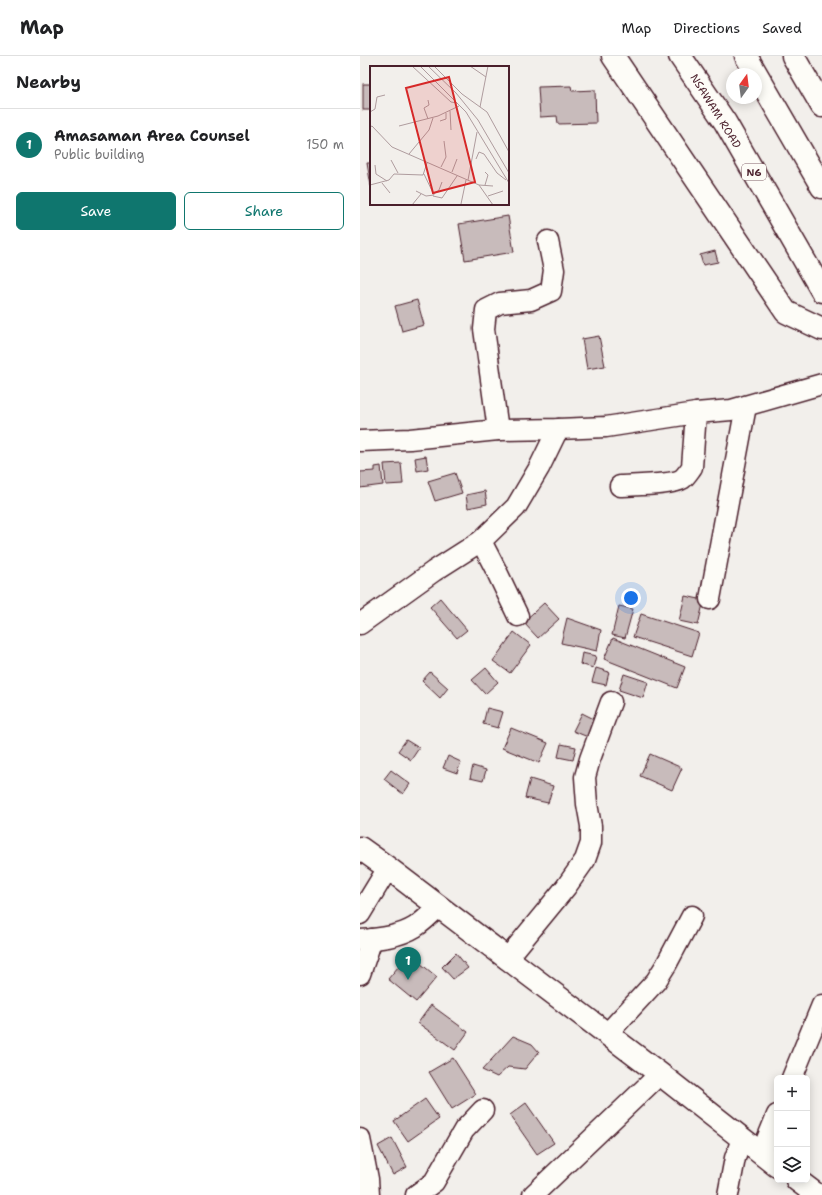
<!DOCTYPE html>
<html lang="en">
<head>
<meta charset="utf-8">
<style>
  body { margin:0; font-family:"Shantell Sans",sans-serif; background:#f2f2f2; color:#202124 }
  .controls { position:absolute; right:12px; bottom:12px; display:grid; overflow:hidden; border-radius:6px; box-shadow:0 2px 10px #0003 }
  .controls button { width:36px; height:36px; display:grid; place-items:center; padding:0; border:0; border-bottom:1px solid #e0e0e0; background:#fff; color:#202124; font:20px sans-serif }
  .compass { position:absolute; left:366px; top:12px; width:36px; height:36px; border-radius:50%; background:#fff; box-shadow:0 2px 10px #0003; rotate:14deg }
  .you { position:absolute; left:271px; top:542px; width:14px; height:14px; margin:-10px; border:3px solid #fff; border-radius:50%; background:#1a73e8; box-shadow:0 0 0 6px #1a73e833 }
  .badge { display:grid; place-items:center; width:26px; height:26px; border-radius:50%; background:#0f766e; color:#fff; font-size:13px; font-weight:700 }
  .pin { position:absolute; translate:-50% -33px; filter:drop-shadow(0 1px 2px #0008) }
  .pin::after { content:''; position:absolute; top:21px; width:14px; height:12px; background:inherit; clip-path:polygon(0 0,100% 0,50% 100%) }
  .list { margin:0; padding:0; list-style:none }
  h2 { display:flex; justify-content:space-between; align-items:center; height:52px; margin:0; padding:0 16px; font-size:17px }
  h2 small { font-size:13px; font-weight:400; color:#757577 }
  .list li { display:grid; grid-template-columns:26px 1fr auto; gap:12px; align-items:center; box-sizing:border-box; height:72px; padding:0 16px; border-top:1px solid #e0e0e0 }
  .list b { display:block; font-size:15px; white-space:nowrap }
  .list p { margin:0; font-size:13px; white-space:nowrap; color:#757577 }
  .list em { font-size:13px; font-style:normal; color:#757577 }
  .actions { display:flex; gap:8px; padding:12px 16px }
  .actions a { flex:1; padding:9px 0; border:1px solid #0f766e; border-radius:6px; text-align:center; font-size:14px; color:#0f766e }
  .actions .main { background:#0f766e; color:#fff }
  .icon { flex:none; width:22px; height:22px; fill:none; stroke:currentColor; stroke-width:2; stroke-linecap:round; stroke-linejoin:round }
  .map { position:relative; flex:none; width:462px; height:1139px; overflow:hidden }
  header { display:flex; align-items:center; gap:24px; box-sizing:border-box; height:56px; padding:0 20px; background:#fff; border-bottom:1px solid #e0e0e0 }
  header strong { font-size:19px }
  nav { display:flex; gap:22px; margin-inline-start:auto; font-size:14px }
  main { display:flex }
  aside { flex:1; background:#fff }
  .map>svg:first-child { display:block }
  .building { fill:#c8bbbb; stroke:#4a1f2b }
  .lines { fill:none; stroke-linecap:round; stroke-linejoin:round }
  .minor-casing { stroke:#4a1f2b; stroke-width:23 }
  .major-casing { stroke:#4a1f2b; stroke-width:25 }
  .highway-casing { stroke:#4a1f2b; stroke-width:25 }
  .minor { stroke:#fdfcf7; stroke-width:20 }
  .major { stroke:#fdfcf7; stroke-width:22 }
  .highway { stroke:#fdfcf7; stroke-width:22 }
  .labels { text-anchor:middle; stroke-width:3.5; stroke-linejoin:round; paint-order:stroke }
  .shield { fill:#fdfcf7; stroke:#806168; stroke-width:1 }
  .shield-label { font-size:10px; font-weight:bold; fill:#4a1f2b }
  .street-label { font-size:11px; fill:#4a1f2b; stroke:#fdfcf7 }
  .inset-road { fill:none; stroke:#af9c9e; stroke-width:1 }
  .view { fill:#d62828; fill-opacity:0.15; stroke:#d62828; stroke-width:2 }
  .inset-edge { fill:none; stroke:#4a1f2b; stroke-width:2 }
</style>
</head>
<body>
<header>
<strong>Map</strong>
<nav><a>Map</a><a>Directions</a><a>Saved</a></nav>
</header>
<main>
<aside>
<h2>Nearby<small></small></h2>
<ul class="list">
<li><span class="badge">1</span><div><b>Amasaman Area Counsel</b><p>Public building</p></div><em>150 m</em></li>
</ul>
<div class="actions"><a class="main">Save</a><a>Share</a></div>
</aside>
<div class="map">
<svg width="462" height="1139" viewBox="0 0 462 1139">
  <rect width="100%" height="100%" fill="#f2efeb"/>
  <filter id="ink" filterUnits="userSpaceOnUse"><feTurbulence type="fractalNoise" baseFrequency=".025" numOctaves="2"/><feDisplacementMap in="SourceGraphic" scale="8" xChannelSelector="R" yChannelSelector="G"/><feConvolveMatrix kernelMatrix="1 2 1 2 8 2 1 2 1" color-interpolation-filters="sRGB"/></filter>
  <g filter="url(#ink)">
    <g class="building">
      <rect x="3" y="28" width="8" height="26"/>
      <path d="M211,30L212,35L235,34L236,67L198,68L197,60L180,61L178,31Z"/>
      <path d="M7,107H11V130Z"/>
      <path d="M148,160L154,196L105,204L99,168Z"/>
      <path d="M355,195L358,206L343,209L340,199Z"/>
      <path d="M57,244L64,269L42,275L35,250Z"/>
      <path d="M239,280L245,310L227,313L222,283Z"/>
      <path d="M66,400L68,413L57,415L55,402Z"/>
      <path d="M41,407L43,428L26,429L24,408Z"/>
      <path d="M21,410L23,429L0,432V416L15,415V411Z"/>
      <path d="M95,417L102,437L75,445L68,425Z"/>
      <path d="M125,435L127,448L108,452L106,439Z"/>
      <path d="M325,540L344,544L338,569L319,565Z"/>
      <path d="M80,542L107,574L97,582L70,551Z"/>
      <path d="M184,547L199,563L178,582L163,566Z"/>
      <path d="M259,550L273,553L265,582L252,579Z"/>
      <path d="M281,558L339,577L332,600L273,581Z"/>
      <path d="M207,562L241,574L237,595L201,587Z"/>
      <path d="M154,576L171,589L150,617L133,605Z"/>
      <path d="M253,582L325,611L317,632L244,603Z"/>
      <path d="M222,597L236,600L233,612L220,608Z"/>
      <path d="M126,612L138,626L125,638L112,624Z"/>
      <path d="M236,612L249,616L246,629L232,626Z"/>
      <path d="M70,616L88,632L80,642L62,625Z"/>
      <path d="M264,618L288,626L283,642L259,634Z"/>
      <path d="M127,652L143,656L138,672L123,668Z"/>
      <path d="M222,657L236,664L228,681L213,675Z"/>
      <path d="M151,672L188,687L179,707L142,692Z"/>
      <path d="M46,684L59,692L51,704L38,695Z"/>
      <path d="M201,688L216,691L213,704L198,701Z"/>
      <path d="M290,698L322,712L312,734L280,720Z"/>
      <path d="M88,700L101,706L97,717L83,712Z"/>
      <path d="M113,710L126,714L123,725L110,722Z"/>
      <path d="M31,714L50,728L43,738L24,723Z"/>
      <path d="M170,723L193,730L188,747L165,742Z"/>
      <path d="M96,897L108,912L93,923L82,911Z"/>
      <path d="M49,898L77,921L56,946L28,923Z"/>
      <path d="M71,949L108,976L95,994L58,967Z"/>
      <path d="M153,980L172,988L179,996L165,1013L148,1011L137,1021L122,1014Z"/>
      <path d="M93,1002L116,1038L92,1053L69,1016Z"/>
      <path d="M65,1043L79,1063L48,1085L34,1065Z"/>
      <path d="M166,1047L194,1087L177,1098L150,1059Z"/>
      <path d="M32,1082L47,1111L33,1119L18,1090Z"/>
    </g>
    <g class="lines">
      <defs>
        <g id="minor">
          <path d="M138,374L124,273L126,254L140,247L171,244L191,235L194,214L188,185"/>
          <path d="M0,385L50,383L138,374L198,373L246,371L336,357L371,354L462,328"/>
          <path d="M260,430C273,429 313,429 322,423C326,420 329,415 332,411L336,357"/>
          <path d="M121,485L136,514L158,560"/>
          <path d="M350,543L386,350"/>
          <path d="M0,568L74,515L121,485L156,451L179,412L198,373"/>
          <path d="M0,858L28,812"/>
          <path d="M0,884C18,883 39,881 55,871C63,866 71,858 78,851"/>
          <path d="M147,903L206,831L225,804L231,787V770L227,748L225,721L230,703L251,646"/>
          <path d="M0,918L12,883"/>
          <path d="M247,978L296,925L306,909L332,860"/>
          <path d="M432,1022L462,949"/>
          <path d="M0,1083L8,1123L9,1139"/>
          <path d="M401,1098L417,1059"/>
          <path d="M56,1139L74,1126L104,1074L123,1054"/>
          <path d="M173,1139L300,1018"/>
          <path d="M368,1139L375,1102L382,1083"/>
        </g>
        <g id="major">
          <path d="M253,0L426,256L462,273"/>
          <path d="M433,0L462,50"/>
          <path d="M0,792L28,812L300,1018L417,1110"/>
          <path d="M437,1124L457,1139"/>
        </g>
        <g id="highway">
          <path d="M320,0L365,66L462,235"/>
          <path d="M386,0L462,131"/>
        </g>
      </defs>
      <use href="#minor" class="minor-casing"/>
      <use href="#major" class="major-casing"/>
      <use href="#highway" class="highway-casing"/>
      <use href="#minor" class="minor"/>
      <use href="#major" class="major"/>
      <use href="#highway" class="highway"/>
    </g>
  </g>
  <g class="labels">
    <rect class="shield" x="382" y="108" width="24" height="16" rx="3"/>
    <g class="shield-label">
      <text x="394" y="120">N6</text>
    </g>
    <g class="street-label">
      <text transform="translate(356 55) rotate(58)" y="4">NSAWAM ROAD</text>
    </g>
  </g>
  <g transform="translate(10 10)">
    <rect width="139" height="139" fill="#f2efeb"/>
    <path class="inset-road" d="M42,0L81,36L87,37M50,0L96,46L139,117M58,0L86,27L108,54L139,107M64,0L92,28L117,46L139,86M100,0L116,11M110,41L118,0M80,45L81,64M0,46L5,43L7,31L15,29M58,53L54,42L59,39L58,34M70,55L76,53V47M29,60L68,50L89,40M0,61L2,60L22,81L109,119L123,139M39,88L59,64L63,52M106,93L109,86L114,88L127,107L136,114M21,94L28,107M5,99L6,108L17,115M71,101L76,91L74,75M82,106L87,93M98,114L107,66M12,117L20,127M0,119L19,114L24,108L53,109L57,97M109,119L123,120M115,119L118,109L115,106M46,125L56,130L64,129L54,108M64,128L69,124L72,116M63,130L72,132L87,110M118,130L133,125M91,138L96,114M42,139L51,128"/>
    <path class="view" d="M79,11L105,116L63,127L36,22Z"/>
    <rect width="139" height="139" class="inset-edge"/>
  </g>
</svg>
<div class="controls">
<button>+</button>
<button>−</button>
<button><svg class="icon" aria-label="layers" viewBox="0 0 24 24"><path d="M12 4l9 5-9 5-9-5zM3 14l9 5 9-5"/></svg></button>
</div>
<svg class="compass" viewBox="-18 -18 36 36"><path d="M0-13l5 13h-10z" fill="#e53935"/><path d="M0 13l5-13h-10z" fill="#757577"/></svg>
<div class="you"></div>
<div class="pin badge" style="left:48px;top:924px">1</div>
</div>
</main>
</body>
</html>
